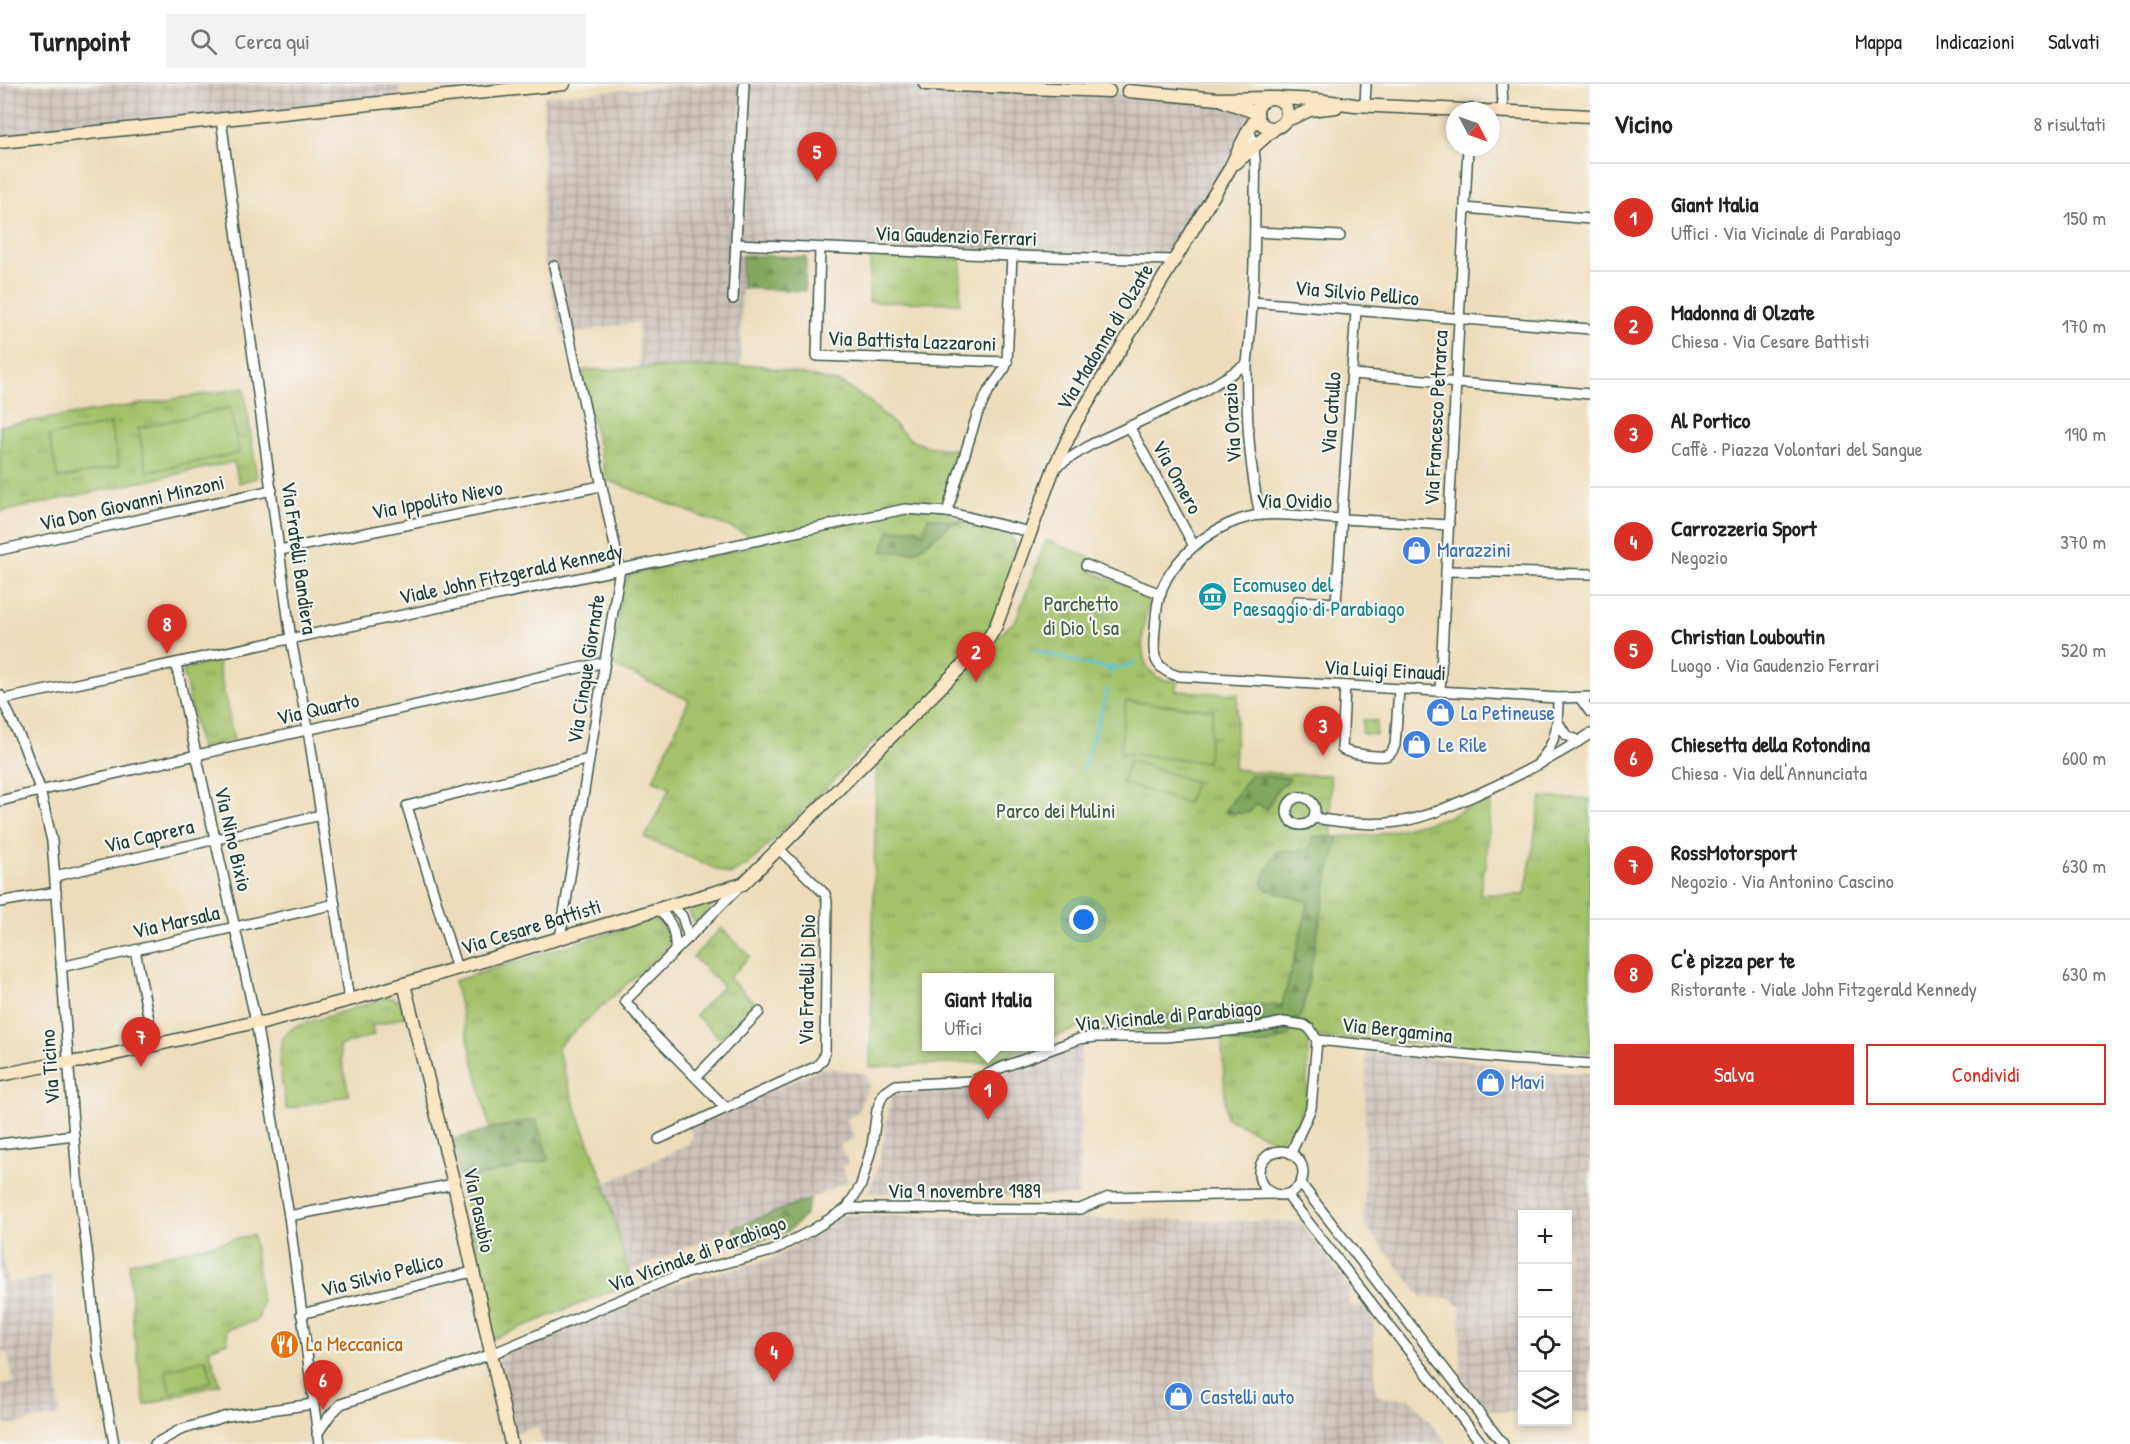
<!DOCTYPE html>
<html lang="it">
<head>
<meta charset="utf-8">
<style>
  body { margin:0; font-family:"Patrick Hand",sans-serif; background:#f2f2f2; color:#222 }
  .controls { position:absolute; right:18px; bottom:18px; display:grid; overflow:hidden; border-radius:0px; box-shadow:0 3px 9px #0003 }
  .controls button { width:54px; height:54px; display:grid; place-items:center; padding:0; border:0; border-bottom:2px solid #e0e0e0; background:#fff; color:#222; font:30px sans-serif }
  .compass { position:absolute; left:1446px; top:18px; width:54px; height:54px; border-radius:50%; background:#fff; box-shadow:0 3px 9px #0003; rotate:131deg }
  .you { position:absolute; left:1084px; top:836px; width:21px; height:21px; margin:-15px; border:4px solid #fff; border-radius:50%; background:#1a73e8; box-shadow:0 0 0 9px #1a73e833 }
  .badge { display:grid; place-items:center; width:39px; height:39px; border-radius:50%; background:#d93025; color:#fff; font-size:20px; font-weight:700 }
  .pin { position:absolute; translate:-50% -50px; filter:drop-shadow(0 2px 3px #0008) }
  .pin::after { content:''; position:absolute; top:32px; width:21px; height:18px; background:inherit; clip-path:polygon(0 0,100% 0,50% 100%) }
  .popup { position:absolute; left:922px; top:889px; width:132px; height:78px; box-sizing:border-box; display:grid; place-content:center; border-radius:0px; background:#fff; filter:drop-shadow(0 2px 4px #0005); font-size:20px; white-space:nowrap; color:#767676 }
  .popup b { font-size:22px; color:#222 }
  .popup::after { content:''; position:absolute; left:50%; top:100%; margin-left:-12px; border:12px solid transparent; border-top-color:#fff }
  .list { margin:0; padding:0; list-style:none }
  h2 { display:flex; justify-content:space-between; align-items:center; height:78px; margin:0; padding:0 24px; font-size:26px }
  h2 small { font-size:20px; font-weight:400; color:#767676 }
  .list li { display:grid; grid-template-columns:39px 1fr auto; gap:18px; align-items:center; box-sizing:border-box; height:108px; padding:0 24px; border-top:2px solid #e0e0e0 }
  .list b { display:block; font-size:22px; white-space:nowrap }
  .list p { margin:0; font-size:20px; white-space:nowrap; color:#767676 }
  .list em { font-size:20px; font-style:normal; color:#767676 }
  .actions { display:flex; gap:12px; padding:18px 24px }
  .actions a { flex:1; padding:14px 0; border:2px solid #d93025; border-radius:0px; text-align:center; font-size:21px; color:#d93025 }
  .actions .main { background:#d93025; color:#fff }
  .icon { flex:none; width:33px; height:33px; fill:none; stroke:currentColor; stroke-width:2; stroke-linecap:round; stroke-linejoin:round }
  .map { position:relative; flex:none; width:1590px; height:1360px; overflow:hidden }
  header { display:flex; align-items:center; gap:36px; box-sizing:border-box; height:84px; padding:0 30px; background:#fff; border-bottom:2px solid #e0e0e0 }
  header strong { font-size:28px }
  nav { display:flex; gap:33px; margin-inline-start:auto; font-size:21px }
  .search { width:420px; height:54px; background:#f2f2f2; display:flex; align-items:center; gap:15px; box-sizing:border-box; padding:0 21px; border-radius:0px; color:#767676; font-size:22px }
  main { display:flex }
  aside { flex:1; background:#fff }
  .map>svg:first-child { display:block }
  .industrial { fill:url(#industrial-grid) }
  .grass { fill:url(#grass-tufts); stroke:#61804f; stroke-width:1.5 }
  .forest { fill:url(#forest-firs); stroke:#507249; stroke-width:1.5 }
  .pitch { fill:#a3c26a; stroke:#61804f; stroke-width:1.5 }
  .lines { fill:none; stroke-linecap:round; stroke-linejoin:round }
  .stream { stroke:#5ac2d7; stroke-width:3 }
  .street-casing { stroke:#3e5548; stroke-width:12 }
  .secondary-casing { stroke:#3e5548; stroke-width:15 }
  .street { stroke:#fff; stroke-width:9 }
  .secondary { stroke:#fbe6c4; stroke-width:12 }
  .labels { text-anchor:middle; stroke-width:4.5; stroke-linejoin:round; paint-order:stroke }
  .street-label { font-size:21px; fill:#1f3d34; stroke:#f6f6f2 }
  .shop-label { font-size:21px; fill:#366cbe; stroke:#f6f6f2; text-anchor:start }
  .culture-label { font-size:21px; fill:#0d838f; stroke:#f6f6f2; text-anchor:start }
  .park-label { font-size:21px; fill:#405e42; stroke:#f6f6f2 }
  .food-label { font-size:21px; fill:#c56008; stroke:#f6f6f2; text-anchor:start }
</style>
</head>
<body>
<header>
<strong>Turnpoint</strong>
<div class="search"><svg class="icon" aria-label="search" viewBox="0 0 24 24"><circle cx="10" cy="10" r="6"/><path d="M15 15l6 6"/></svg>Cerca qui</div>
<nav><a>Mappa</a><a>Indicazioni</a><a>Salvati</a></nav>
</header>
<main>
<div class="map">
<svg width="1590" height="1360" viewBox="0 0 1590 1360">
  <defs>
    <pattern id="industrial-grid" width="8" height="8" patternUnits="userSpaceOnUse" patternTransform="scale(1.5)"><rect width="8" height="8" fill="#ccc2b9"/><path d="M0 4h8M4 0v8" fill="none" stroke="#a59f97"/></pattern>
    <pattern id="grass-tufts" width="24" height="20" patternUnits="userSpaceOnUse" patternTransform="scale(1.5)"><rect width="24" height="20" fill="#a3c26a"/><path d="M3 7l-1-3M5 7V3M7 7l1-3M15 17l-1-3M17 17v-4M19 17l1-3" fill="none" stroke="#849f58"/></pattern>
    <pattern id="forest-firs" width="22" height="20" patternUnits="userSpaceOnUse" patternTransform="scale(1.5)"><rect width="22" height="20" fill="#82a85e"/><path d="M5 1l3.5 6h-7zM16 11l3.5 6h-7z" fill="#6a8a4e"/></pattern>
  </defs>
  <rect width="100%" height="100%" fill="#f6f6f2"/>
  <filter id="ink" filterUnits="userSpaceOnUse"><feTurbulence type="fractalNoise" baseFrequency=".0167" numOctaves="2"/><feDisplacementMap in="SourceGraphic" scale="12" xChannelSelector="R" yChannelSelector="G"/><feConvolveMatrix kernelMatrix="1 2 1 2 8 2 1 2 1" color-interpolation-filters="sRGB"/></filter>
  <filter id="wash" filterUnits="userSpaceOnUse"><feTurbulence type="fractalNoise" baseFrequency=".008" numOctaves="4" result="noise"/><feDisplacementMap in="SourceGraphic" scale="24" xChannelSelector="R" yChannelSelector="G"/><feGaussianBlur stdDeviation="1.35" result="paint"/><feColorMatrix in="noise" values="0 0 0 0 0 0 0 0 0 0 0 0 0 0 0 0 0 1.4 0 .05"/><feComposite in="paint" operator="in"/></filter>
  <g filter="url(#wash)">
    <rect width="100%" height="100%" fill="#eddcba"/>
    <g class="industrial">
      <path d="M0,0H399L401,14L0,56Z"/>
      <path d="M695,0H741L734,169L742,171L741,280L639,288L638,238L562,251L542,166L544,12Z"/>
      <path d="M745,0H910L1109,7L1115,10L1128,8L1260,18L1174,175L736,160Z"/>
      <path d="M1081,962L1080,1094L1078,1112L869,1108L879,1079L892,1009L960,1005Z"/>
      <path d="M1366,968L1489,979L1513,987L1590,989V1329L1568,1328V1130H1522V1327L1484,1326L1461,1293L1460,1221L1450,1214L1422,1213L1364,1140Z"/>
      <path d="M824,983L866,990L869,1002L856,1030L846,1035L855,1054L840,1061L848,1079L841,1082L848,1097L810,1115L733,1144L629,1188L605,1100L689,1060L693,1051L689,1045Z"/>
      <path d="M842,1131L1300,1138L1350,1203L1348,1222H1365L1373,1230L1375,1306L1382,1314L1411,1315L1448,1360H543L538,1343L514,1349L498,1272L667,1202L775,1174Z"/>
      <path d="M0,1154L7,1200L51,1192L60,1332L6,1341L0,1300L14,1298L7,1268L0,1270Z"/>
    </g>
    <g class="grass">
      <path d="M870,173L961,175L960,219L869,218Z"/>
      <path d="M758,281L841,299L868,316L911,356L926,362L967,367L950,433L1002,446C1009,451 1015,454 1016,463C1019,481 994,538 983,553C970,572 954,589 939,606L1016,536L1046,456L1098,477L1092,488L1145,509V513L1149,514C1145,536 1132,580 1159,594C1164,597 1171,596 1177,597L1176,607L1238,610L1234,685L1281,690L1330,691L1332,749L1334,753L1376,751L1448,733L1491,712L1486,783L1483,786L1480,810L1525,811L1541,713L1590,715V969L1309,953L1306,1017L1296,1040L1278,1057L1272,1056L1226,1033L1221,939L1122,941L1080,944L1050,954V894H926V962L1029,963L989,978L870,983L877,654L749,780L730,791L645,754L670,703L653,696L689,616L612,581L622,505L629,490L750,463L747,450L607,396L584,303L583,288L586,286Z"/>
      <path d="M244,304L257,394L239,399L234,378L0,428V342Z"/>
      <path d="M217,576L234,655L200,664L183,586Z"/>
      <path d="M1363,636L1377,637L1376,651L1362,650Z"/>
      <path d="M719,815L694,840L691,831L685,823Z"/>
      <path d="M654,835C664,844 669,849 667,864L557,963L575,1022L605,1100L631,1199L493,1255L460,1096L548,1076L536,1036L490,1045L454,897Z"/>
      <path d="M721,844L750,872L729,894L755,919L720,954L695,931L723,902L693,873Z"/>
      <path d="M389,913C400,916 403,921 407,932L372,942L374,951L339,962L349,1011L286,1025C284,1007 276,974 282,957C284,951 289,947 294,943Z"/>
      <path d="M253,1151L262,1218L259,1233L255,1237L226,1246L228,1258L209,1265L220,1300L145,1321L134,1251L129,1179Z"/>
    </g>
    <g class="forest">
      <path d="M742,171L806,173L805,207L742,204Z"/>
      <path d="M928,433L962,438L951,441L915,468H882L889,447L915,444L924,449Z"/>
      <path d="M1250,691L1289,694V696L1277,706L1267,726L1256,719L1250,728L1232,730L1225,728Z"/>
      <path d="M1313,753H1338L1327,800L1303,925C1292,961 1266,965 1233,958L1225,944L1150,948L1134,946V934L1137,930L1221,932L1232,921H1282L1309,818L1266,805L1262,798L1277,768L1306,766L1312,761Z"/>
      <path d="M536,1036L549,1076L460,1096L451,1056L490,1045Z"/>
      <path d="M810,1115L804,1133L788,1147L741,1163L733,1144Z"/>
    </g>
    <g class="pitch">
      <path d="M230,324L239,369L147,388L138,344Z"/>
      <path d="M110,340L119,382L58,395L49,352Z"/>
      <path d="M1126,617L1213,626L1207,678L1120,669Z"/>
      <path d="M1130,676L1195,698L1187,719L1122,699Z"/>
      <path d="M206,1275L212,1297L171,1309L165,1287Z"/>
    </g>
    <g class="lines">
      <g class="stream">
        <path d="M1035,566C1062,573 1110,593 1136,578"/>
        <path d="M1110,590L1111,583"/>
        <path d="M1083,685L1108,605"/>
      </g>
    </g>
  </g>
  <g filter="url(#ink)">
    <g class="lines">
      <defs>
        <g id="street">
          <path d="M1502,0L1503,28"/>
          <path d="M1365,21L1366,0"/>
          <path d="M221,35L291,555L308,645L349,916"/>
          <path d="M1465,124L1590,135"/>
          <path d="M1255,148L1340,152"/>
          <path d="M736,160L1012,172L1175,176"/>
          <path d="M820,164L817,272L1007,278"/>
          <path d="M554,182L620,485L560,854"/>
          <path d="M733,215L744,0"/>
          <path d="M1252,218L1590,245"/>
          <path d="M1247,280C1246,330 1249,382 1260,431"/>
          <path d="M1352,290L1590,310"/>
          <path d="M1129,342L1194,462"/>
          <path d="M1054,384L1092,360L1199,310L1247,280C1253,227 1255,172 1255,118C1255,94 1258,69 1249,45"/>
          <path d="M947,428L977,331L988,308L1005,284L1007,278L1012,172"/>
          <path d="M1449,441C1407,439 1366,436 1325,434C1304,432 1281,429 1261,431C1218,435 1167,475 1158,518C1156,526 1156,536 1155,545C1153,569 1151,584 1178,592L1558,614L1590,613"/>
          <path d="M0,466L272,406"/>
          <path d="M280,466L601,402"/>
          <path d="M1086,481L1161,510"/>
          <path d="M1446,487L1590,490"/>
          <path d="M1297,517L1336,519L1356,227"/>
          <path d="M176,580L256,938L289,1132L319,1360"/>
          <path d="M1345,602L1342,665C1349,670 1377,673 1385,672C1391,671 1393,666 1395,661L1399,605"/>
          <path d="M1440,607L1468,63"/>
          <path d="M0,611L23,660L39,702L52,757L77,1093L87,1166L98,1271L114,1360"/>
          <path d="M1580,614L1590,628"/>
          <path d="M0,616L905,425L947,428L1030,448"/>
          <path d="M1558,638L1566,651L1579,657"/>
          <path d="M1539,678C1557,659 1558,639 1558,614"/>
          <circle cx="1301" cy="727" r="14"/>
          <path d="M0,717L52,704L605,578"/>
          <path d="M1314,734C1342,738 1369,742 1397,738C1426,734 1453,721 1480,709C1518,692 1555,673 1590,650"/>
          <path d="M55,792L321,731"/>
          <path d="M0,818L56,808"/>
          <path d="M671,821L682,832L689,854"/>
          <path d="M658,825C672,837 676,849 675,867"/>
          <path d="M135,866L154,961"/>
          <path d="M61,883L335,820"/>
          <path d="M457,885L407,722L589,675"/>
          <path d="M696,993L759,928"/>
          <path d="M726,1024L817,982L823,975L825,967L827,817L825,810L779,765"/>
          <path d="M659,1055L726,1024L655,952L625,917L741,801"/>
          <path d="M0,1060L74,1051"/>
          <circle cx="1281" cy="1089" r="22"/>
          <path d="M1291,1069L1311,1024L1317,956L1509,975L1590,980"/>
          <path d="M1301,1100L1503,1360"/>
          <path d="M1287,1111L1482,1360"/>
          <path d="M847,1124L1080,1125L1109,1113L1274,1110"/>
          <path d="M289,1132L454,1100"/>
          <path d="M301,1230L472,1188"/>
          <path d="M317,1350L330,1331L341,1320L492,1270L679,1191L772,1167L812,1146L847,1124L861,1101L872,1062L877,1026L883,1010L896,1001L972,997L1003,983L1079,955L1096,953H1165L1249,945L1284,938L1304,941L1310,945L1317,956"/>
          <path d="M155,1360L180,1346L227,1332L313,1320"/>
        </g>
        <g id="secondary">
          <path d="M925,0L1109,7"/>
          <path d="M1128,7L1218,15L1270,14"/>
          <path d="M1276,14L1316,16L1355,21L1486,27"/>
          <circle cx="1272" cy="29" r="15"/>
          <path d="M1224,17L1257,29"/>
          <path d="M1491,27L1590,32"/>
          <path d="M1285,37L1310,26L1336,23"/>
          <path d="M0,58L564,0"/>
          <path d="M1236,79L1275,44"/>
          <path d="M404,900L454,1100L511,1360"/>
          <path d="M0,991L61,979L84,977L256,938L263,939L360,913L743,800L987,557L996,542L1054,384L1076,338L1229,86L1249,45L1257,33"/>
        </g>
      </defs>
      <use href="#street" class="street-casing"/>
      <use href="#secondary" class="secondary-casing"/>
      <use href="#street" class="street"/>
      <use href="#secondary" class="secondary"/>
    </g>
  </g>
  <defs>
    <symbol id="shop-disc" viewBox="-11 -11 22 22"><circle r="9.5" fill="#3f7fe0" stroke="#f6f6f2"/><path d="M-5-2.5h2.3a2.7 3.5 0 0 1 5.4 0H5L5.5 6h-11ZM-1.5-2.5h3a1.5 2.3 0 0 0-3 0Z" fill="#fff"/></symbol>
    <symbol id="museum-disc" viewBox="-11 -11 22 22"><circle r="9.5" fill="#0f9aa8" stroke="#f6f6f2"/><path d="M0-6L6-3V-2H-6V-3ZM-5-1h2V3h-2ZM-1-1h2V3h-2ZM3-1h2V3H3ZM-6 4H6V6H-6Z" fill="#fff"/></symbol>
    <symbol id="restaurant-disc" viewBox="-11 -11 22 22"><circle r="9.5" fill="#e8710a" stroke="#f6f6f2"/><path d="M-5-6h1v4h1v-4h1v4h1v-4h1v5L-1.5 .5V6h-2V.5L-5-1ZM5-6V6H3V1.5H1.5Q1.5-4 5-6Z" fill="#fff"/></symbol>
  </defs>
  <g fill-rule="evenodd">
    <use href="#shop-disc" x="1400" y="450" width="33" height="33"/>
    <use href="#museum-disc" x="1196" y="496" width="33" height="33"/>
    <use href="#shop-disc" x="1424" y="612" width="33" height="33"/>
    <use href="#shop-disc" x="1400" y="644" width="33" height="33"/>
    <use href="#shop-disc" x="1474" y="982" width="33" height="33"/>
    <use href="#restaurant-disc" x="268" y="1244" width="33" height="33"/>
    <use href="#shop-disc" x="1162" y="1296" width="33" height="33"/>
  </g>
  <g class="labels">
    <g class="street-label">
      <text transform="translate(956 152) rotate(2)" y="7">Via Gaudenzio Ferrari</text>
      <text transform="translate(1357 209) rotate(5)" y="7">Via Silvio Pellico</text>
      <text transform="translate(1105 253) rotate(-59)" y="7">Via Madonna di Olzate</text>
      <text transform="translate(912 257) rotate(2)" y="7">Via Battista Lazzaroni</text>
      <text transform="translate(1331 329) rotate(-86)" y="7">Via Catullo</text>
      <text transform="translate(1436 334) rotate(-87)" y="7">Via Francesco Petrarca</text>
      <text transform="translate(1232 339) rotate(-93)" y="7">Via Orazio</text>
      <text transform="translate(1177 393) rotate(61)" y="7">Via Omero</text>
      <text transform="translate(437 416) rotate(-11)" y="7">Via Ippolito Nievo</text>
      <text x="1294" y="424">Via Ovidio</text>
      <text transform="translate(132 419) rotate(-13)" y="7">Via Don Giovanni Minzoni</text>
      <text transform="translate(299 474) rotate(82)" y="7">Via Fratelli Bandiera</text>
      <text transform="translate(511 490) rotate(-12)" y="7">Viale John Fitzgerald Kennedy</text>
      <text transform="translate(586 585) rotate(-81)" y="7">Via Cinque Giornate</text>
      <text transform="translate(1385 586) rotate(3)" y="7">Via Luigi Einaudi</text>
      <text transform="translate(318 625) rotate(-13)" y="7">Via Quarto</text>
      <text transform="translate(149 752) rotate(-13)" y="7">Via Caprera</text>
      <text transform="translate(233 755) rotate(77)" y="7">Via Nino Bixio</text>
      <text transform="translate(176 838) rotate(-13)" y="7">Via Marsala</text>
      <text transform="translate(531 843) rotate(-17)" y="7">Via Cesare Battisti</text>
      <text transform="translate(807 896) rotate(-89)" y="7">Via Fratelli Di Dio</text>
      <text transform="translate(1168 932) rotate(-5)" y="7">Via Vicinale di Parabiago</text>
      <text transform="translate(1397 946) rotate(6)" y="7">Via Bergamina</text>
      <text transform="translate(50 983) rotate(-94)" y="7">Via Ticino</text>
      <text x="964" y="1114">Via 9 novembre 1989</text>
      <text transform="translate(479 1126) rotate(78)" y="7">Via Pasubio</text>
      <text transform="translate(697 1170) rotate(-20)" y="7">Via Vicinale di Parabiago</text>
      <text transform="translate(382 1191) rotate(-14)" y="7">Via Silvio Pellico</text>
    </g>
    <g class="shop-label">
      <text x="1437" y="473">Marazzini</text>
      <text x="1461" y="636">La Petineuse</text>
      <text x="1438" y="668">Le Rile</text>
      <text x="1511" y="1005">Mavi</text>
      <text x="1200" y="1320">Castelli auto</text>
    </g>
    <g class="culture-label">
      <text x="1233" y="508">Ecomuseo del<tspan x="1233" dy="24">Paesaggio di Parabiago</tspan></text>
    </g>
    <g class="park-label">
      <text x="1081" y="527">Parchetto<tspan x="1081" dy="24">di Dio 'l sa</tspan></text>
      <text x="1056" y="734">Parco dei Mulini</text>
    </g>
    <g class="food-label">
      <text x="306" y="1267">La Meccanica</text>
    </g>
  </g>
</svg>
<div class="controls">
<button>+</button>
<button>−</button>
<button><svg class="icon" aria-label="locate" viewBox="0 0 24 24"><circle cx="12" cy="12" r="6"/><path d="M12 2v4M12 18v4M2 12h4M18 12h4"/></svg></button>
<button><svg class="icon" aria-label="layers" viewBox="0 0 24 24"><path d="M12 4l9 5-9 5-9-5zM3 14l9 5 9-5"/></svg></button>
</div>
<svg class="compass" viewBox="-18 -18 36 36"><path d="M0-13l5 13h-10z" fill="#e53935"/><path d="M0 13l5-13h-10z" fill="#767676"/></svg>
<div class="you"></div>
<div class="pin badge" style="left:988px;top:1036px">1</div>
<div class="popup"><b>Giant Italia</b>Uffici</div>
<div class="pin badge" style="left:976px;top:598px">2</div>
<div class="pin badge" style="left:1323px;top:672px">3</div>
<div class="pin badge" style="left:774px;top:1298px">4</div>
<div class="pin badge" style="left:817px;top:98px">5</div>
<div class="pin badge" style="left:323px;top:1326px">6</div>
<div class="pin badge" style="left:141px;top:983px">7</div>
<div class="pin badge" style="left:167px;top:570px">8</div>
</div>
<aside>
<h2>Vicino<small>8 risultati</small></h2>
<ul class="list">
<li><span class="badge">1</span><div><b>Giant Italia</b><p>Uffici · Via Vicinale di Parabiago</p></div><em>150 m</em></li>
<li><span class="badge">2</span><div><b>Madonna di Olzate</b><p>Chiesa · Via Cesare Battisti</p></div><em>170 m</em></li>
<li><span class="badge">3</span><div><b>Al Portico</b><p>Caffè · Piazza Volontari del Sangue</p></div><em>190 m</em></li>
<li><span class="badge">4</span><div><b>Carrozzeria Sport</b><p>Negozio</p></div><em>370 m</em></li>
<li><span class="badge">5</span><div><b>Christian Louboutin</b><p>Luogo · Via Gaudenzio Ferrari</p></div><em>520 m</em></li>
<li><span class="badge">6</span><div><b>Chiesetta della Rotondina</b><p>Chiesa · Via dell'Annunciata</p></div><em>600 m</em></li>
<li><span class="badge">7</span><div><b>RossMotorsport</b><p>Negozio · Via Antonino Cascino</p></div><em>630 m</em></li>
<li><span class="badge">8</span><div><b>C'è pizza per te</b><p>Ristorante · Viale John Fitzgerald Kennedy</p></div><em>630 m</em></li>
</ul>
<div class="actions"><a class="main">Salva</a><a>Condividi</a></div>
</aside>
</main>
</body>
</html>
